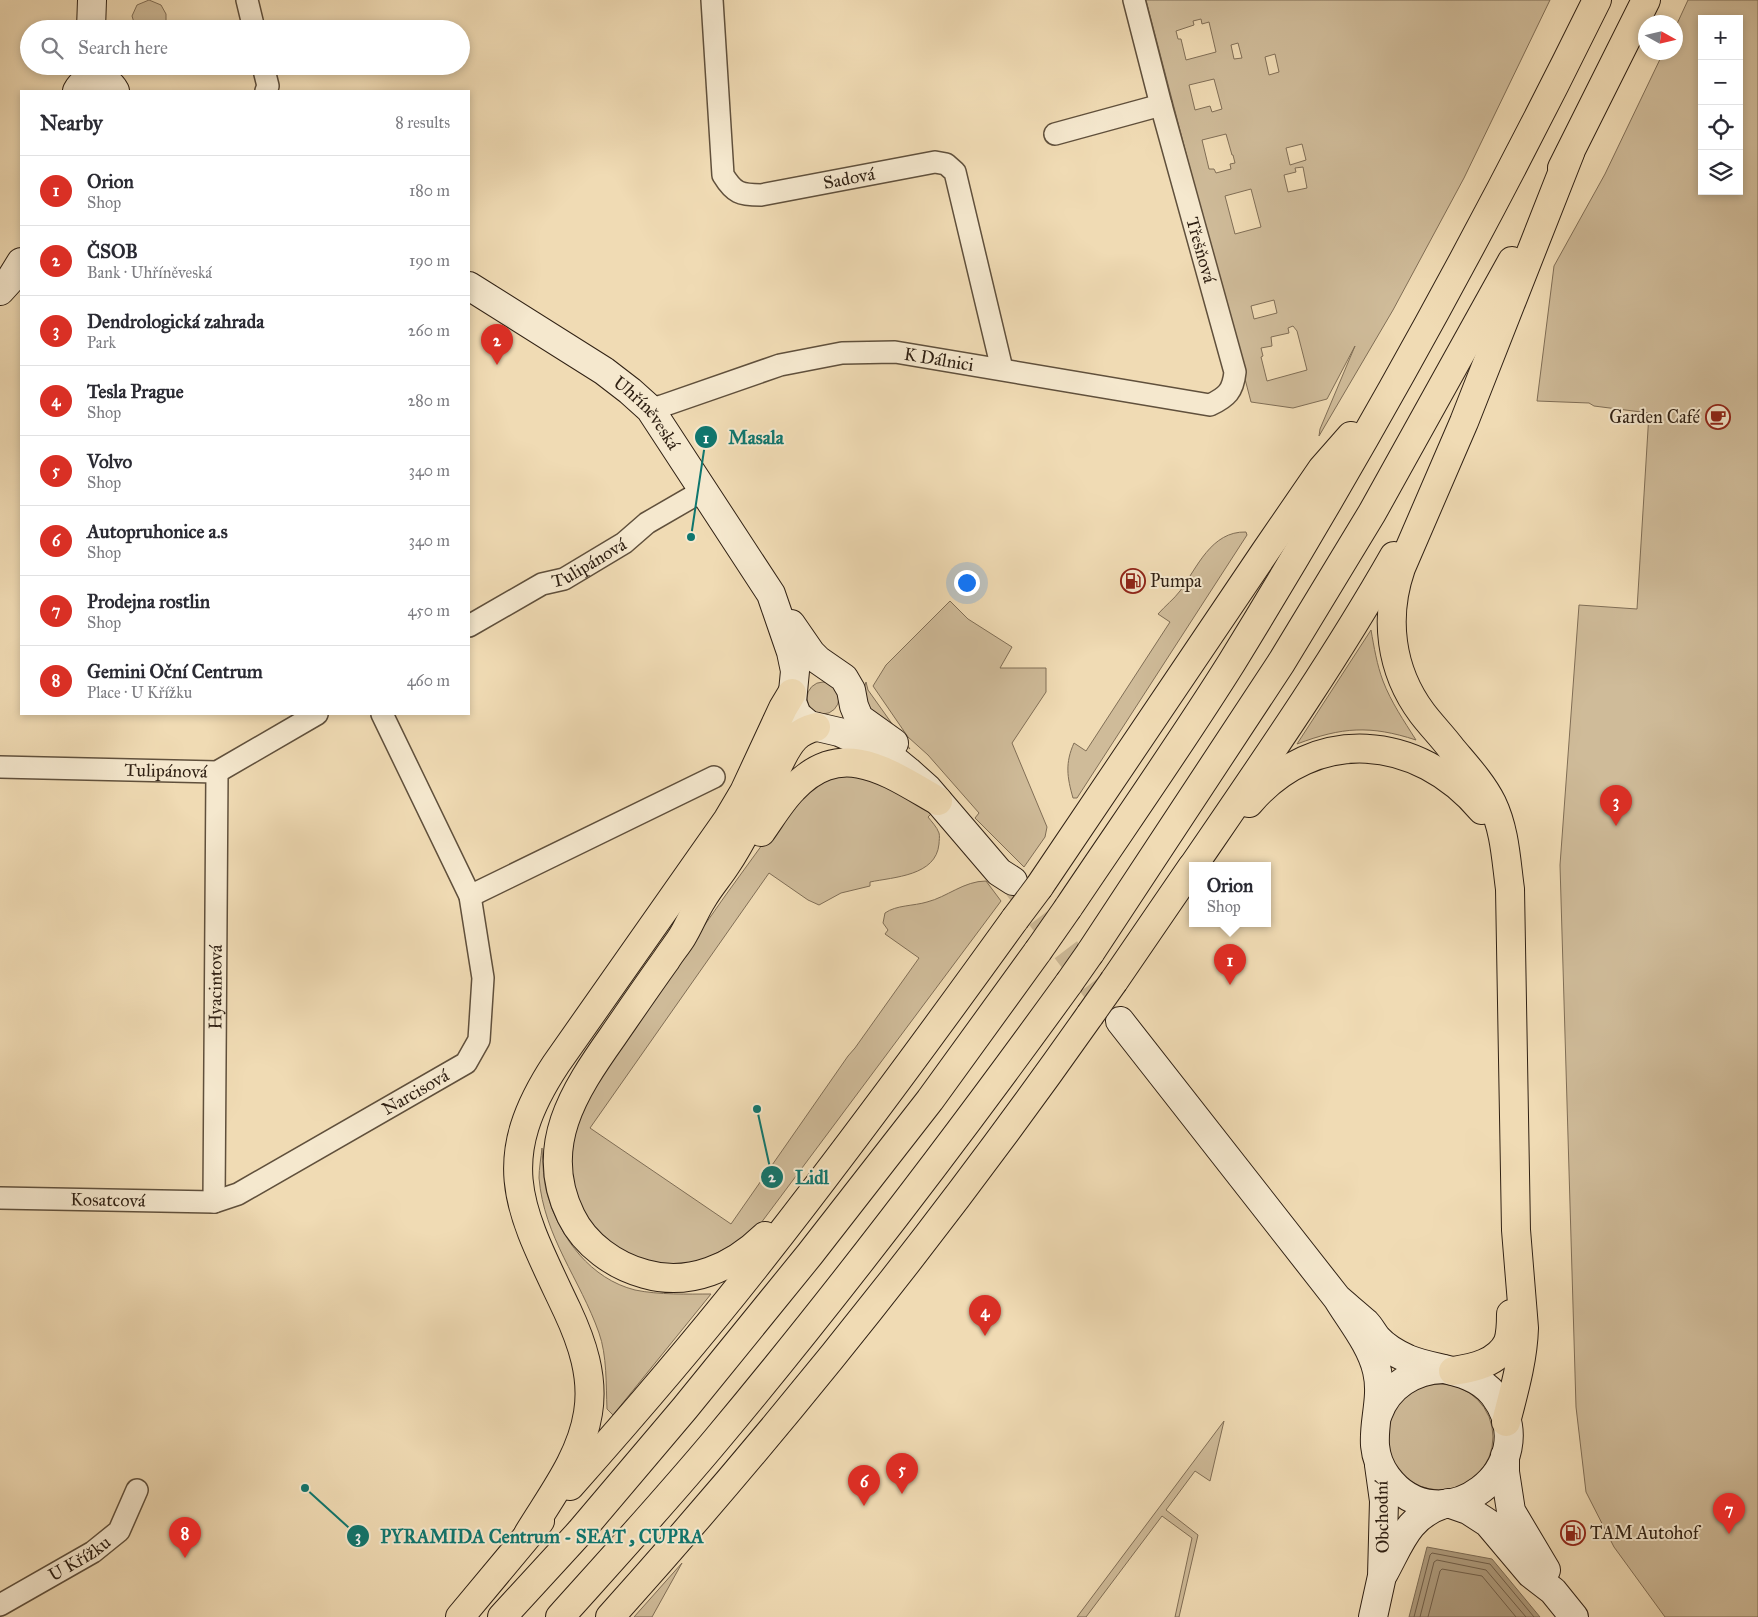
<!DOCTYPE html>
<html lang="en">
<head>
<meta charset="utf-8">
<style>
  body { margin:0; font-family:"IM FELL Great Primer",serif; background:#f7f7f7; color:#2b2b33 }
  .controls { position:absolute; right:15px; top:15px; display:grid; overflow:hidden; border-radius:0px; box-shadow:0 2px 8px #0003 }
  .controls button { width:45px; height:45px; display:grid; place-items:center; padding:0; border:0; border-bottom:1px solid #e1e1e2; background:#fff; color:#2b2b33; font:25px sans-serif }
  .compass { position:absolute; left:1638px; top:15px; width:45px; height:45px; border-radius:50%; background:#fff; box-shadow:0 2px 8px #0003; rotate:98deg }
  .you { position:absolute; left:966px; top:582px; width:18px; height:18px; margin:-12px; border:4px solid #fff; border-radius:50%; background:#1a73e8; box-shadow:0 0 0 8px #1a73e833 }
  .badge { display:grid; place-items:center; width:32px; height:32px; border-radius:50%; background:#d93025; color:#fff; font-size:16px; font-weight:700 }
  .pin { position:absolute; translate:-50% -41px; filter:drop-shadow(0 1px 2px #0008) }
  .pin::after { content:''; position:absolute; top:26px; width:18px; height:15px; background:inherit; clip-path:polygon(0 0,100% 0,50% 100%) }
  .popup { position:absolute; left:1189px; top:862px; width:82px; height:65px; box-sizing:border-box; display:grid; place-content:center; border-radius:0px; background:#fff; filter:drop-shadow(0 1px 4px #0005); font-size:16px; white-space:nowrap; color:#7c7c81 }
  .popup b { font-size:19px; color:#2b2b33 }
  .popup::after { content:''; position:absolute; left:50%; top:100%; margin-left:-10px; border:10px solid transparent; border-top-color:#fff }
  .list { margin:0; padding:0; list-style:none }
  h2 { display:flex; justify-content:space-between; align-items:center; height:65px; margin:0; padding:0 20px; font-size:21px }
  h2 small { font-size:16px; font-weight:400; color:#7c7c81 }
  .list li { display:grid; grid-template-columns:32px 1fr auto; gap:15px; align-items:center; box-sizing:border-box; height:70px; padding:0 20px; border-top:1px solid #e1e1e2 }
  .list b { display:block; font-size:19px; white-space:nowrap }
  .list p { margin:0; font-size:16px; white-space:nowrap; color:#7c7c81 }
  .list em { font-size:16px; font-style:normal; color:#7c7c81 }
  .icon { flex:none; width:28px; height:28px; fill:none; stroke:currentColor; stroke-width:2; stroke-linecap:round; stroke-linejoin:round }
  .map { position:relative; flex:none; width:1758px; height:1617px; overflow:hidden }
  .search { position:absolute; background:#fff; box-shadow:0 2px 8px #0003; left:20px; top:20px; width:450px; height:55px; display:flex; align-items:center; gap:12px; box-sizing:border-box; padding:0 18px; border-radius:28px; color:#7c7c81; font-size:19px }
  .panel { position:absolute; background:#fff; box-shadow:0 2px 8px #0003; left:20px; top:90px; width:450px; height:625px; border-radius:0px }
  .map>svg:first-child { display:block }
  .green { fill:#cfbb99; stroke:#806e56; fill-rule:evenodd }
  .water { fill:#af9c7e; stroke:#7c6b54 }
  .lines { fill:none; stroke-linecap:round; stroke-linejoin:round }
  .shore { stroke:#705e49; stroke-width:1 }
  .secondary-tunnel { stroke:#cab694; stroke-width:28; stroke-dasharray:28 14; stroke-linecap:butt }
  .street-casing { stroke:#60503c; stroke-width:24 }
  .secondary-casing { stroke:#302114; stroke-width:30 }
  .highway-casing { stroke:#302114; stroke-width:30 }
  .street { stroke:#f5e8ce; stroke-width:21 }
  .secondary { stroke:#f5e8ce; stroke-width:28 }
  .highway { stroke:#f0dbb4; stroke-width:28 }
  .highway-bridge-casing { stroke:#302114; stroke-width:30; stroke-linecap:butt }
  .highway-bridge { stroke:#f0dbb4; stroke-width:28 }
  .labels { text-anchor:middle; stroke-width:4; stroke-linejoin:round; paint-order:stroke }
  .street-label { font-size:18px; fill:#302114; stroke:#f5e8ce }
  .poi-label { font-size:18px; fill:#302114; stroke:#f5e8ce; text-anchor:start }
  .leader { fill:none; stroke:#0f766e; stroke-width:2 }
  .callout-dot { fill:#0f766e; stroke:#f5e8ce; stroke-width:2 }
  .mark-label { font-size:15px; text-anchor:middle; font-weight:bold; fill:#fff }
  .callout-label { font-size:19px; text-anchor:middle; font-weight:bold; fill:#0f766e; stroke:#f5e8ce; stroke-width:4; stroke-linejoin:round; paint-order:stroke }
</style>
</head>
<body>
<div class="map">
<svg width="1758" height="1617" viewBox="0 0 1758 1617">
  <rect width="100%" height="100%" fill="#f0dbb4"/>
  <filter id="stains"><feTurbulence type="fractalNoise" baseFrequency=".004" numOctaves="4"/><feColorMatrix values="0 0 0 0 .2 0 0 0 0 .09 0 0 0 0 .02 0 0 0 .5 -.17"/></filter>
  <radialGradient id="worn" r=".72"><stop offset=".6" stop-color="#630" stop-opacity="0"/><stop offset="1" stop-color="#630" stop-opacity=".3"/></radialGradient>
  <g class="green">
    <path d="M149,0L161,5L166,14V25L155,29H136L132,16L137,5Z"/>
    <path d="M1146,0H1550L1464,178L1393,310L1319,436L1320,429L1355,346L1327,399L1293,408L1251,402ZM1201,19L1202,24L1209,22L1216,52L1186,60L1181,39H1178L1176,31L1194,25L1193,21ZM1238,43L1242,58L1234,59L1231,45ZM1275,54L1279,72L1269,75L1265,57ZM1214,79L1222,109L1212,112L1210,106L1195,110L1189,85ZM1226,134L1232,155H1233L1235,163L1230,164L1231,169L1216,173L1214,169H1209L1202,140ZM1302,144L1306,160L1290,165L1286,148ZM1303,167L1307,188L1288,192L1284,175L1296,172L1295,168ZM1251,189L1261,227L1235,234L1225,196ZM1274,300L1277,313L1254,319L1251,306ZM1293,326L1297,331L1307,370L1267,381L1261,357L1263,356L1261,348L1272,346L1271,337L1289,333L1288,328Z"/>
    <path d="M1688,0H1758V1617H1665L1614,1547L1586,1492L1576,1407L1560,865L1579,605L1637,609L1649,413L1594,406L1589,403L1537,401L1554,266L1605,174L1663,53L1676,52V26ZM1702,19H1739V191H1702Z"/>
    <path d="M1246,532L1247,535L1077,798H1073C1067,777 1065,763 1074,743L1086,751L1170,622L1158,614C1165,606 1174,599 1180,591C1197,568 1211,531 1246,532Z"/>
    <path d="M950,601L968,619L1012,647L1000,668H1046V692L1012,743L1047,827L1045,837L1024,867L975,818L979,813L928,755L908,737L873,686L886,665Z"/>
    <path d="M1371,630C1374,647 1377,665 1383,681C1391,702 1404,721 1416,740C1370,725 1342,727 1297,744Z"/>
    <circle cx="823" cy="698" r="16"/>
    <path d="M866,682L868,690L910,749L873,720L863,691Z"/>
    <path d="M859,772L925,806L931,814L928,817C931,821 937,827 939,833C940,836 939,841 939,844C936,876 894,877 870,882V886L841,893L819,905L808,900L769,873L590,1128L731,1224L848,1056L855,1048L919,958L885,934L888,930L883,923L885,913C896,905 914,906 927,902C947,897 964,881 986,881L1001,901L758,1227L730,1246L713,1255L709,1263L654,1267L595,1236L570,1184L573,1127L614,1054L725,896L783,816L817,780Z"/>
    <path d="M542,1148C543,1164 543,1181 548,1197C561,1239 591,1279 635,1290C659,1295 688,1294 711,1294L613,1415L607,1409C606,1385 607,1355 599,1333C580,1279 544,1237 539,1178C539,1168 541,1158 542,1148Z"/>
    <circle cx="1440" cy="1437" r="53"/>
    <path d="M1224,1421L1210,1481L1195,1471L1166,1510L1198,1535L1179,1617H1175L1192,1538L1162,1516L1086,1617H1077Z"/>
    <path d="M682,1563L652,1617H634Z"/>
  </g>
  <path class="water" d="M1427,1547L1492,1559L1540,1617H1409Z"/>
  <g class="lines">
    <g class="shore">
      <path d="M1414,1617L1430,1555L1432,1553L1490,1564L1534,1617"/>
      <path d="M1420,1617L1434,1562L1437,1560L1486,1570L1526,1617"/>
      <path d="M1428,1617L1440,1571L1442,1569L1482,1576L1516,1617"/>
    </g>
    <path class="secondary-tunnel" d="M1015,883L1120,1021"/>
    <defs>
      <g id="street">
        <path d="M247,0L254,29"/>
        <path id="s1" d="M712,0L723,175C734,193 740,195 761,195L935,162L946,164L955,172L1002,369"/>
        <path d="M263,66L268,86L266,91"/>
        <path d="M1055,134L1161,105"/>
        <path id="s2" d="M650,409L662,406L780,365L842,353L895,352L1210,405C1227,397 1233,391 1235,372L1161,105L1134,0"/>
        <path id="s3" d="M469,626L542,584L564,579L624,543L647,523L704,490"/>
        <path id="s4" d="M0,767L217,772L317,714"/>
        <path d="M470,896L714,777"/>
        <path id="s5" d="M0,1198L214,1202L238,1194L466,1063L479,1040L483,978L470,896L382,714"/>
        <path id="s6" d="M214,1202L217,772"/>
        <path id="s7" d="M0,1605L93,1552L119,1531L137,1490"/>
      </g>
      <g id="secondary">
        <path d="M91,29L92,0"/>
        <path d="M77,91C85,75 107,75 115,91"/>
        <path id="s8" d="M469,286L604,371L630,391L650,409L771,594L791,652L795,671L792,702L797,715L809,725L839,732L868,745L897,762L908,771L928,789L999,872L1013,881"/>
        <path d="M0,291L10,280L21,262"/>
        <path d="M791,624L811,653L818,660L844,678L851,690L854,706L859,718L894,743"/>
        <path d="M1120,1021L1337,1298C1351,1321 1371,1345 1377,1371C1386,1409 1361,1442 1387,1477C1440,1548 1548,1467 1494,1395C1473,1368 1437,1371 1408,1359C1397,1354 1385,1347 1377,1338C1373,1333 1370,1327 1366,1323C1356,1314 1346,1306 1337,1298"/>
        <path d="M1378,1414C1388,1386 1414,1370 1443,1369"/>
        <path d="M1505,1456V1472L1511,1511L1546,1570"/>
        <path d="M1448,1503L1468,1510L1488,1523L1531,1574L1553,1591L1574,1617"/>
        <path d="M1384,1573C1401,1542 1408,1516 1444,1504"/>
        <path d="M1373,1617L1382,1576L1384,1501L1379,1465"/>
      </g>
      <g id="highway">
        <path d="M1562,168L1646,0"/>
        <path d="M1249,803C1315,725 1418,734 1482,810"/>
        <path d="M761,832C771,818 781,801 793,789C842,737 889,773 938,801"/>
        <path d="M1193,866C1262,765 1333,663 1394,556"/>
        <path d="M1039,887L1265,552L1322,469L1351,436"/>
        <path d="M1068,908C1123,826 1180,745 1232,662C1364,447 1486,226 1597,0"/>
        <path d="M1090,953L1281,663L1372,513L1512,261"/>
        <path d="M1114,981L1192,867"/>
        <path d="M765,1236C733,1267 690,1287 645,1274C615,1266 585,1245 571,1216C537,1147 574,1091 613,1036C631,1010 648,985 666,960C671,952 677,945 682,937C690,924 695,910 703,898C710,886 719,876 726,865C744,839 756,811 770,783C777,769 784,749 795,738C801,732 808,729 816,727"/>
        <path d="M1453,1371C1473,1368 1498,1363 1508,1342C1511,1333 1511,1323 1511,1314"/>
        <path d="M1506,1422C1514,1391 1523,1360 1524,1328L1516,1230L1510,889C1506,860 1505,830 1492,803C1482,783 1466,766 1451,748C1442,736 1431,725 1422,713C1390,670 1384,617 1401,568L1464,422L1570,153"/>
        <path d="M570,1486C633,1415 696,1342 755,1267C845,1153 930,1037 1015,919"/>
        <path d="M528,1534C551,1496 581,1458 588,1413C594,1377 582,1342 567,1310C521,1212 490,1164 556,1064L728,819L744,792L783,708L792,693"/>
        <path d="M460,1617L540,1521"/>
        <path d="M502,1617L580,1532L685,1408L810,1254L930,1100L1038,951"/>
        <path d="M560,1617C613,1558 666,1500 717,1439C840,1292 956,1139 1069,983"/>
        <path d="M610,1617C782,1426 942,1225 1090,1015"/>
      </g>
    </defs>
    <use href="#street" class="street-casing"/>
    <use href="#secondary" class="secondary-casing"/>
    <use href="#highway" class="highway-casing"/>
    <use href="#street" class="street"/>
    <use href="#secondary" class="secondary"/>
    <use href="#highway" class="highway"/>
    <defs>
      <g id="highway-bridge">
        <path d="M1015,919L1039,887"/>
        <path d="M1038,951L1068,908"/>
        <path d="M1069,983L1090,953"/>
        <path d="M1090,1015L1114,981"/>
      </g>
    </defs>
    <use href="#highway-bridge" class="highway-bridge-casing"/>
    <use href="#highway-bridge" class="highway-bridge"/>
  </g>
  <defs>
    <symbol id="cafe-ring" viewBox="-11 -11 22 22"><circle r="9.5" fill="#f5e8ce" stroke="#8f2418" stroke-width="1.5"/><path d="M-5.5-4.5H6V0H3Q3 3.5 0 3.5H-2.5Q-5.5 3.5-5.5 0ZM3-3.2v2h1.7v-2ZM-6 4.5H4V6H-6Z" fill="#8f2418"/></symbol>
    <symbol id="fuel-ring" viewBox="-11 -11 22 22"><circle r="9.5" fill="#f5e8ce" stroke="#8f2418" stroke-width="1.5"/><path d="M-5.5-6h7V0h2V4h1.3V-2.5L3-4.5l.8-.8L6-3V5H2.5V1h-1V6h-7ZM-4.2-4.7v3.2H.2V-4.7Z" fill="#8f2418"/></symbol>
  </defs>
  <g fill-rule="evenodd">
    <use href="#cafe-ring" x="1704" y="403" width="28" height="28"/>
    <use href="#fuel-ring" x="1119" y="567" width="28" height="28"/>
    <use href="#fuel-ring" x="1559" y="1519" width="28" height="28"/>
  </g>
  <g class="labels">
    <g class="street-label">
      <text dy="6" stroke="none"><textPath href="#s1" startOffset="311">Sadová</textPath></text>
      <text transform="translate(1201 250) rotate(74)" y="6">Třešňová</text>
      <text dy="6" stroke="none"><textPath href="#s2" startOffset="298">K Dálnici</textPath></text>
      <text dy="6" stroke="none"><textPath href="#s8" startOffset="220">Uhříněveská</textPath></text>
      <text dy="6" stroke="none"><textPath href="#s3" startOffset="136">Tulipánová</textPath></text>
      <text dy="6" stroke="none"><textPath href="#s4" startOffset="166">Tulipánová</textPath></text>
      <text dy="6" stroke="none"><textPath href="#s6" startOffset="215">Hyacintová</textPath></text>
      <text dy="6" stroke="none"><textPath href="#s5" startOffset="444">Narcisová</textPath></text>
      <text dy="6" stroke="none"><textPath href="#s5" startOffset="108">Kosatcová</textPath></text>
      <text transform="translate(1382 1517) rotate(-91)" y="6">Obchodní</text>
      <text dy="6" stroke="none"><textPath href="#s7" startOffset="92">U Křížku</textPath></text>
    </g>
    <g class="poi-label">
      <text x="1700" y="423" text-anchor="end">Garden Café</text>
      <text x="1150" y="587">Pumpa</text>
      <text x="1590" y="1539">TAM Autohof</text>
    </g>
  </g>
  <path class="leader" d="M691 537L706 437M757 1109L772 1177M305 1488L358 1536"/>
  <g class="callout-dot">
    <circle cx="691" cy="537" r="5"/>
    <circle cx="757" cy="1109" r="5"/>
    <circle cx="305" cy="1488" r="5"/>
    <circle cx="706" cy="437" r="12"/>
    <circle cx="772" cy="1177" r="12"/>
    <circle cx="358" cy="1536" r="12"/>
  </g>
  <g class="mark-label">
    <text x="706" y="443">1</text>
    <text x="772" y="1182">2</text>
    <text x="358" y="1541">3</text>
  </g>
  <g class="callout-label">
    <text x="756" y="444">Masala</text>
    <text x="812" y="1184">Lidl</text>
    <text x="542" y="1543">PYRAMIDA Centrum - SEAT , CUPRA</text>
  </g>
  <rect width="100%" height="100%" filter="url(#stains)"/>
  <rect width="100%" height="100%" fill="url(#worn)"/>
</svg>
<div class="controls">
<button>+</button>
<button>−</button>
<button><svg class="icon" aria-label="locate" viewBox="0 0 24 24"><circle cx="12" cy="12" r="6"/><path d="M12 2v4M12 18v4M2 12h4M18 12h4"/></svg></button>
<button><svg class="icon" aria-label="layers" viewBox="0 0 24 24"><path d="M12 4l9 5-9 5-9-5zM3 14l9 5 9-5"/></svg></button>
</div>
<svg class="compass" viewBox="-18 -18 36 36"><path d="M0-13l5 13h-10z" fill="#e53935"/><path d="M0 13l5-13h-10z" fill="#7c7c81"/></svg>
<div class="you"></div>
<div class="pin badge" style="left:1230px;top:985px">1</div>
<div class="popup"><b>Orion</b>Shop</div>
<div class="pin badge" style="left:497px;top:365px">2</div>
<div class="pin badge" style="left:1616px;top:826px">3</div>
<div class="pin badge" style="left:985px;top:1336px">4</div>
<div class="pin badge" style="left:902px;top:1494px">5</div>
<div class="pin badge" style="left:864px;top:1506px">6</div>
<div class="pin badge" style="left:1729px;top:1534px">7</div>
<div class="pin badge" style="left:185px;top:1558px">8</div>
<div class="search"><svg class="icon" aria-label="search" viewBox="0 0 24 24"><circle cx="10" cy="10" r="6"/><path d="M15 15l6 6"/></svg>Search here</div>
<section class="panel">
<h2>Nearby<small>8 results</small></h2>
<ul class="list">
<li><span class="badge">1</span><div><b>Orion</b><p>Shop</p></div><em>180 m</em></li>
<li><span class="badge">2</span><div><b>ČSOB</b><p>Bank · Uhříněveská</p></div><em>190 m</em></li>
<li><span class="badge">3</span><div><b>Dendrologická zahrada</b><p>Park</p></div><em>260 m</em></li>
<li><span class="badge">4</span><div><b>Tesla Prague</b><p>Shop</p></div><em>280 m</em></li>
<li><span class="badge">5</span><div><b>Volvo</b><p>Shop</p></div><em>340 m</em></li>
<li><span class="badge">6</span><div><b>Autopruhonice a.s</b><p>Shop</p></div><em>340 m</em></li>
<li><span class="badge">7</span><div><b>Prodejna rostlin</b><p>Shop</p></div><em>450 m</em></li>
<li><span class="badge">8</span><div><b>Gemini Oční Centrum</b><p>Place · U Křížku</p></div><em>460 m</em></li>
</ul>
</section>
</div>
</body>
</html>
